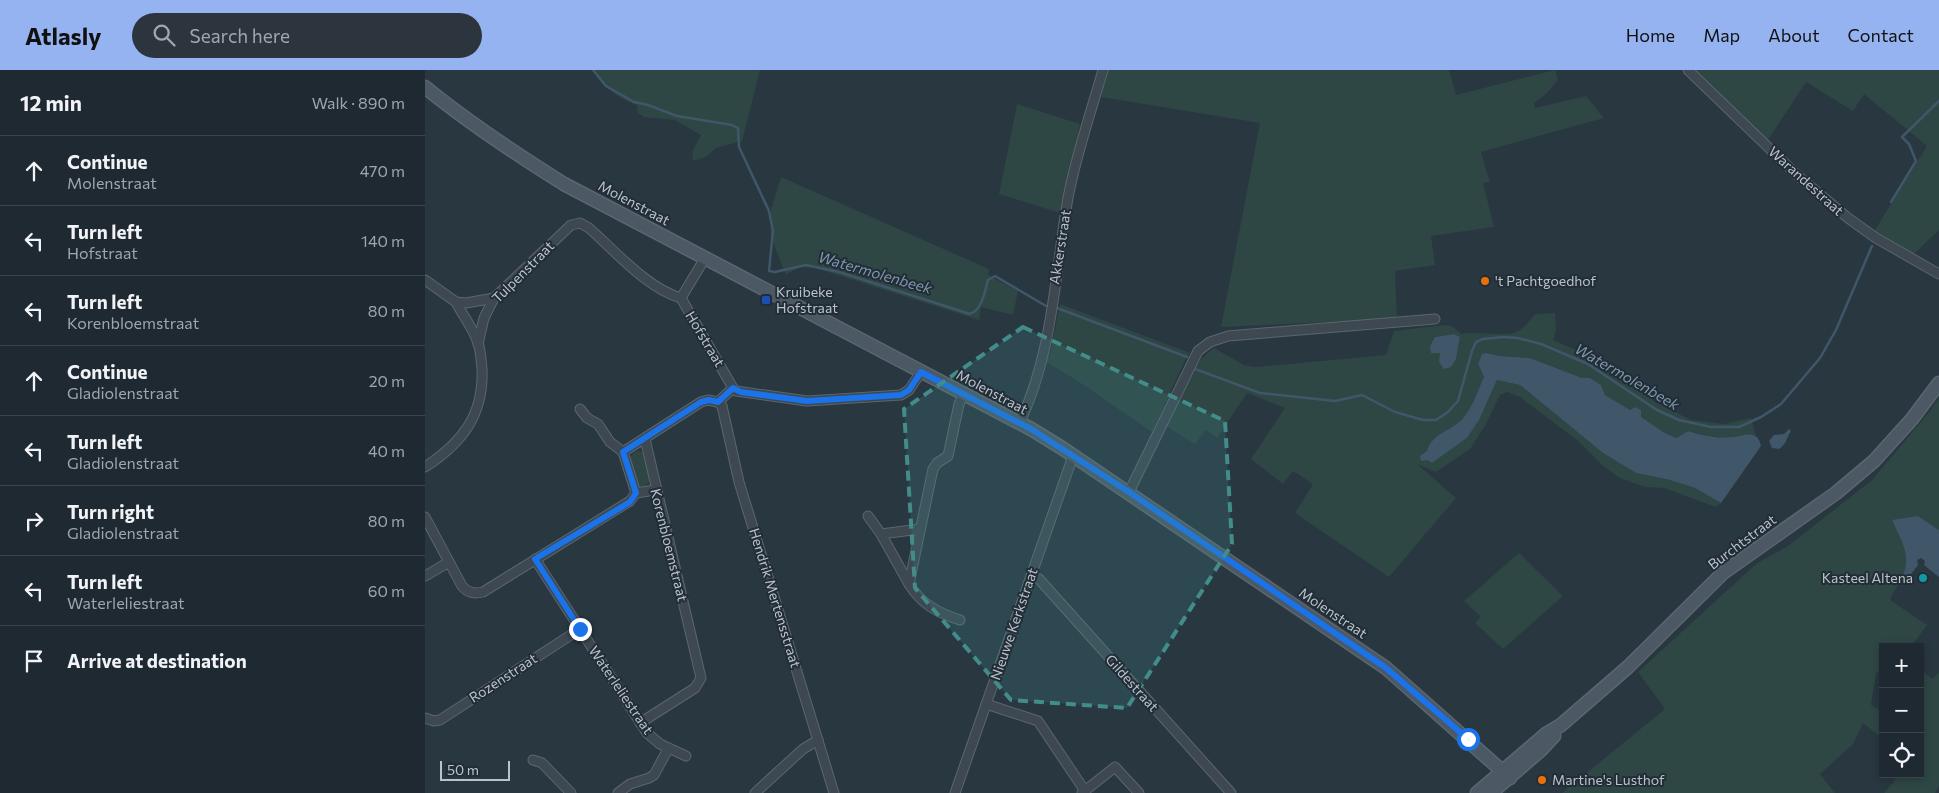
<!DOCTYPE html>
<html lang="en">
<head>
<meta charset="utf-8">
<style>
  body { margin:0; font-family:Commissioner,sans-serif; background:#2c353d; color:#f1f3f6 }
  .controls { position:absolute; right:15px; bottom:15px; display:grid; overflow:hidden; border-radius:0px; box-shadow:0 2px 8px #0003 }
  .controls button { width:45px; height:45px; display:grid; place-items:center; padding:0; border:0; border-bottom:1px solid #3c454d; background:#1f2931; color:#f1f3f6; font:25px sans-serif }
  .scale { position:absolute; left:15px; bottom:12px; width:70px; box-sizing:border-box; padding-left:5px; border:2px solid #bac3cb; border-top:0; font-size:14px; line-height:18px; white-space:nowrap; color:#bac3cb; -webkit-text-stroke:4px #222d37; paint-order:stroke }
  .stop { position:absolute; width:15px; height:15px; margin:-11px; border:4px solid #1a73e8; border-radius:50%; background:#fff }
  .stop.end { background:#1a73e8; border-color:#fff; box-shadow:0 1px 5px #0008 }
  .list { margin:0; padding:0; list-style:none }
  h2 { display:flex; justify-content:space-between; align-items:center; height:65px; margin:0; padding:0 20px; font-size:21px }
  h2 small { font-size:16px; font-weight:400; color:#a1a6ab }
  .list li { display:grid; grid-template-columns:32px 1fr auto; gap:15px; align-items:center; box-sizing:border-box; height:70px; padding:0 20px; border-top:1px solid #3c454d }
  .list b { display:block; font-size:19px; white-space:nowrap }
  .list p { margin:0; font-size:16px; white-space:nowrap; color:#a1a6ab }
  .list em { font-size:16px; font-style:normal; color:#a1a6ab }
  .icon { flex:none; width:28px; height:28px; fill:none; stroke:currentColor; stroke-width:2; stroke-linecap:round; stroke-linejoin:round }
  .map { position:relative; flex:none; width:1514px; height:723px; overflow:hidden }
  header { display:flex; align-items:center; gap:30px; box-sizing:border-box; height:70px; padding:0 25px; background:#95b2f1; color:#111 }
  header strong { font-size:24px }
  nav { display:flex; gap:28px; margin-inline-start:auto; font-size:18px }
  .search { width:350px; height:45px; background:#2c353d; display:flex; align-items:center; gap:12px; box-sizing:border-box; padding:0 18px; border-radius:28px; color:#a1a6ab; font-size:19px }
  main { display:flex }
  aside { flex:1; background:#1f2931 }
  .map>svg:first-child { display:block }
  .green { fill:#2e4644; fill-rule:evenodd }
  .water { fill:#405769 }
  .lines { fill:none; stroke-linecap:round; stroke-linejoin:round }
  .stream { stroke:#405769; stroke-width:2.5 }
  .street-casing { stroke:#5b666f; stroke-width:11 }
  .secondary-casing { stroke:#5b666f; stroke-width:15 }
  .street { stroke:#3d4851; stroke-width:9 }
  .secondary { stroke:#4c5864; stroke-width:12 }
  .route { stroke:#1a73e8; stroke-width:6 }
  .marked { fill:#428d8a; fill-opacity:0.2; stroke:#428d8a; stroke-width:4; stroke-dasharray:10 6; stroke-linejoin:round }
  .food-dot { fill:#e8710a; stroke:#222d37; stroke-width:2 }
  .transit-dot { fill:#1a4fb4; stroke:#222d37; stroke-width:2 }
  .culture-dot { fill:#0f9aa8; stroke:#222d37; stroke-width:2 }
  .labels { text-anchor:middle; stroke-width:4; stroke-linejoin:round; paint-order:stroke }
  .street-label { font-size:14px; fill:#bac3cb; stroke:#222d37 }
  .poi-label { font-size:14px; fill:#bac3cb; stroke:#222d37; text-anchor:start }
  .water-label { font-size:15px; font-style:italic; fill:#7d97ab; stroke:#222d37 }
</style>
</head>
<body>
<header>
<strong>Atlasly</strong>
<div class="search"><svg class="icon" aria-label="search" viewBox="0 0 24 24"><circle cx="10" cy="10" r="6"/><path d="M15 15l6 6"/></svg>Search here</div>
<nav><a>Home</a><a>Map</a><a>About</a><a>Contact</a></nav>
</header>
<main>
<aside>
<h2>12 min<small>Walk · 890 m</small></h2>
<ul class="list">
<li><svg class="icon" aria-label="ahead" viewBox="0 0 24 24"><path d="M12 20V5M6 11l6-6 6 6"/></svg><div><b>Continue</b><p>Molenstraat</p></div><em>470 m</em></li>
<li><svg class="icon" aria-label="left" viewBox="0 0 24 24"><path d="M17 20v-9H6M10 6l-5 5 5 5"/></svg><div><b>Turn left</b><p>Hofstraat</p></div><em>140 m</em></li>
<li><svg class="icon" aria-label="left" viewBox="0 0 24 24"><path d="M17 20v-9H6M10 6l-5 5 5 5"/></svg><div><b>Turn left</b><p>Korenbloemstraat</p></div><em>80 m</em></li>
<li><svg class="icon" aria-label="ahead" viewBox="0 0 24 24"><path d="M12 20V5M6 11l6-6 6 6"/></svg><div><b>Continue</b><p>Gladiolenstraat</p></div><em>20 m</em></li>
<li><svg class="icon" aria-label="left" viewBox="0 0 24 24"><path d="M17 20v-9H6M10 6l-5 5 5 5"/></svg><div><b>Turn left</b><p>Gladiolenstraat</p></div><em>40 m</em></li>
<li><svg class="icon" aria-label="right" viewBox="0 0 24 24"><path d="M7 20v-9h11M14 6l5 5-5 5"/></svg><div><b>Turn right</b><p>Gladiolenstraat</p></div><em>80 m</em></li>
<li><svg class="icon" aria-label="left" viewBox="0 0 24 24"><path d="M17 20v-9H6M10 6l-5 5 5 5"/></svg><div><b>Turn left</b><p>Waterleliestraat</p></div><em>60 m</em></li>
<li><svg class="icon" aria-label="arrive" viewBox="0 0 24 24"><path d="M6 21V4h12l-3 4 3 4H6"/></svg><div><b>Arrive at destination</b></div></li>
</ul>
</aside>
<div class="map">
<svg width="1514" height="723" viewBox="0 0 1514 723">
  <rect width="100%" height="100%" fill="#293741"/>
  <g class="green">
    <path d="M170,0H335L317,71L291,78L281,87L267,91L268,80L276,65L250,50L219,47L213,43L212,35C192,28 181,19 170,0Z"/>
    <path d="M683,0H1024L1031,25L1130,0L1133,10L1122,23L1109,33L1110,38L1161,26L1179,48L1056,82L1065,112L1058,113L1069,157L1006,166L1010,195L970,201L972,249L796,257L835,53L676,27Z"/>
    <path d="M1268,0H1514V160L1488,185L1448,163L1502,76L1439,24L1428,41L1381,12L1343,70Z"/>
    <path d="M592,34L655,54L638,144L574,124Z"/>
    <path d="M356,107L564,199L563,205L593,221L588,245L556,237L554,250L391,198L374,197L361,205L346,167V140Z"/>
    <path d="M635,234L765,283L760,290L727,362L653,311L621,292L625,284Z"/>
    <path d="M1130,243L1131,260L1128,270L1156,282L1232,333L1266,350L1300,354L1326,348L1331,366C1321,363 1313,367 1303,368C1289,368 1276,364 1263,361L1253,368L1240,363L1216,347V340L1210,337L1205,340L1180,325L1176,315L1165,308H1157L1105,288L1075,286L1061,283L1053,294L1059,307C1053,319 1048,334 1040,346C1024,367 1004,357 1002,390L1007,393L1042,368L1054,350L1072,310L1095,315L1178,383L1211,403L1245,410L1270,418L1296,433L1291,437L1239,418L1220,417L1195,408L1178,396L1153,371L1095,327L1082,322L1075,325L1060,356L1045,379L1011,402L992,394L1031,428L964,507L870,443L888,414L868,401L858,414L826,389L860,338L822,323L792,368L781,360L770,374L741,356L776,289L789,278L819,295L830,297L961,285L969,261L1019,255L1027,256L1036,264C1052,261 1078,267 1091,262C1100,258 1104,250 1111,244ZM1029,264L1035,267L1031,289L1015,283L1010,267Z"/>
    <path d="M1514,328V460L1493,446L1467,451C1474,465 1485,482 1481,499C1478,510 1469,519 1465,530L1502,555L1486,577H1458V597L1451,604L1446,635L1458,642V669L1438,653L1428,674L1395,704L1410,723H1137L1240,639L1213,602L1332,493L1363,476L1447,410L1505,341Z"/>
    <path d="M215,381L218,383C220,391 225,402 224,410C224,413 222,415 220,416C209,421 207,395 205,388L209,382Z"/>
    <path d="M1094,483L1138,526L1078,579L1050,553L1056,547L1039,531Z"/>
    <path d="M1498,602L1508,609L1514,602V716L1510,723H1459L1469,712L1472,704H1495V606Z"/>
  </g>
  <g class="water">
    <path d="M1029,264L1035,267L1031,289L1026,297L1019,299L1014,292L1015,283H1006L1005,276L1010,267Z"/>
    <path d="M1061,283L1075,286L1105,288L1157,308H1165L1176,315L1180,325L1205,340L1210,337L1216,340V347L1240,363L1252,368L1263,361C1277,365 1292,369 1306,367C1314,367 1323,362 1330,366C1334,368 1335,372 1336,376L1296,433L1270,418L1245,410L1211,403L1178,383L1095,315L1072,310L1054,350L1042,368L1007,393L1002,390L996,391L995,386L1002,381C1007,362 1028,361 1039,347C1048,336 1053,319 1059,307L1053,294L1057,284Z"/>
    <path d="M1364,359L1366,361C1362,367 1361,375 1354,379L1347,378L1344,371L1349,365L1359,364Z"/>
    <path d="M1493,446L1514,460V507L1499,495L1500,491L1496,488L1492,490L1493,495L1483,508L1478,505C1487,486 1475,468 1467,450Z"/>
  </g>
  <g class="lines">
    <g class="stream">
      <path d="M168,0L181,16L209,32L223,35L252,46L307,55L313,58L314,77L344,141L348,161L344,201L350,202L381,195L414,202L545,244C557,240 560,221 563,210L570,206L621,236"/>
      <path d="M1466,132L1491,91L1484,74L1477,67L1514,31"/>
      <path d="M632,238L762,287"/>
      <path d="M770,296V299L835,323L910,331L937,325L970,342L998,350H1011L1023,342L1033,331L1047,281L1051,272L1058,269L1078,267L1093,268L1116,274L1163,294L1232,340L1254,350L1286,357H1314L1336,347L1356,334L1395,288L1411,260L1447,176"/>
    </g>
    <defs>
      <g id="street">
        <path d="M1263,0L1373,106L1423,148L1451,168L1514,204"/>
        <path d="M0,210L31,232L41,233L69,228"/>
        <path d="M256,228L280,188"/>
        <path d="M53,274L59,248L69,228L146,155L155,153L164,158C190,181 223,219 256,228L308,318L311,321L382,331L476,325L484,320L496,302"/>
        <path d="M293,332L297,336L314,412L409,723"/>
        <path d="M293,332L308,318"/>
        <path d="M155,339L162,348L173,354L185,372L198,382"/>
        <path d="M594,354C628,284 630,203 643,128C651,85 666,42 678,0"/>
        <path d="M198,382L276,332L283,330L293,332"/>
        <path d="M198,382L211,423"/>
        <path d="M0,397C37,373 59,345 57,299C56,291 56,281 53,273C48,258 38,246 31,232"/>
        <path d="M704,422L773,281L785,272L803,266L1010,249"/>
        <path d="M443,446L456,464L484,514"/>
        <path d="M0,447L37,516C43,523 49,524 58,522L205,431L211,423L230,420"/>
        <path d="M456,464L495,459"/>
        <path d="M110,489L222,663L235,674L261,686"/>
        <path d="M0,506L24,492"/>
        <path d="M606,506L614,509L806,723"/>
        <path d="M535,550C513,543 496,534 484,514L508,399L512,393L523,386L534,334L539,324"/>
        <path d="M561,634L613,651L660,721"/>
        <path d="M0,648L9,651L15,650L155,559"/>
        <path d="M215,653L270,618L276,608L220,369"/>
        <path d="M108,690L117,693L146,723"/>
        <path d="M193,723L205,714L224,708L229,705L243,679"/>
        <path d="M330,723L378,679L393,670"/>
        <path d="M530,723L648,386"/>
        <path d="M657,723L690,697L714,723"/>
      </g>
      <g id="secondary">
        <path d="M0,17C44,53 91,84 139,114L606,359L637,378L961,598L1085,708"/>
        <path d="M1052,723L1121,664L1136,655L1203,597L1298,503L1411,423L1449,391L1487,349L1514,313"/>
        <path d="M1066,723L1117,679L1129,666"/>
      </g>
    </defs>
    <use href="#street" class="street-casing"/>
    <use href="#secondary" class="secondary-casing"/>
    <use href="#street" class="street"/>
    <use href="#secondary" class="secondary"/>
  </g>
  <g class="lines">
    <path class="route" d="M155,559L110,489L205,432L211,423L198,382L276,332L284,330L293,332L308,318L316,322L382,331L476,325L484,320L496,302L606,359L704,422L961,598L1043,669"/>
  </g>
  <path class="marked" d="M598,257L800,351L807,474L702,638L586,630L490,518L479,339Z"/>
  <g class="food-dot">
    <circle cx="1060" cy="211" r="5"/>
    <circle cx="1117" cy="710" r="5"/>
  </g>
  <rect class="transit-dot" x="336" y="225" width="10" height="10" rx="2.5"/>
  <circle class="culture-dot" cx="1498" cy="508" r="5"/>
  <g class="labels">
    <g class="street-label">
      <text transform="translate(1381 111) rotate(42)" y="5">Warandestraat</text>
      <text transform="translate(209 133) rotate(28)" y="5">Molenstraat</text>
      <text transform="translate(635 177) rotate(-81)" y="5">Akkerstraat</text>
      <text transform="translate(98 202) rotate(-45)" y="5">Tulpenstraat</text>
      <text transform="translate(280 269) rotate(59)" y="5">Hofstraat</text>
      <text transform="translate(567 322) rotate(28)" y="5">Molenstraat</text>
      <text transform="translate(1317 472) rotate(-37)" y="5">Burchtstraat</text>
      <text transform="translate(244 475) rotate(76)" y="5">Korenbloemstraat</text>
      <text transform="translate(350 528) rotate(73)" y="5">Hendrik Mertensstraat</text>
      <text transform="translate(908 543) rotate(34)" y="5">Molenstraat</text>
      <text transform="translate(589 554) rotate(-71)" y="5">Nieuwe Kerkstraat</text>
      <text transform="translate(78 608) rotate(-33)" y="5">Rozenstraat</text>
      <text transform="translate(707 613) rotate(48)" y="5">Gildestraat</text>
      <text transform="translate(196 620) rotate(56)" y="5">Waterleliestraat</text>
    </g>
    <g class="poi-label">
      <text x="1070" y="216">'t Pachtgoedhof</text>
      <text x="351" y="227">Kruibeke<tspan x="351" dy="16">Hofstraat</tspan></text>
      <text x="1488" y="513" text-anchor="end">Kasteel Altena</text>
      <text x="1127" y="715">Martine's Lusthof</text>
    </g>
    <g class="water-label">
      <text transform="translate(450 203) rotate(16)" y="5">Watermolenbeek</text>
      <text transform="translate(1202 307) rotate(30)" y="5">Watermolenbeek</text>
    </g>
  </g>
</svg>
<div class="controls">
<button>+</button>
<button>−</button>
<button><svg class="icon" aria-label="locate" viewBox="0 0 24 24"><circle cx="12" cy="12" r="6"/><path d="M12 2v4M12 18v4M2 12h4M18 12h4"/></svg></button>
</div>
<div class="scale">50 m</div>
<div class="stop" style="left:1043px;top:669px"></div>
<div class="stop end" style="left:155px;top:559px"></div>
</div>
</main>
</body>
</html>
